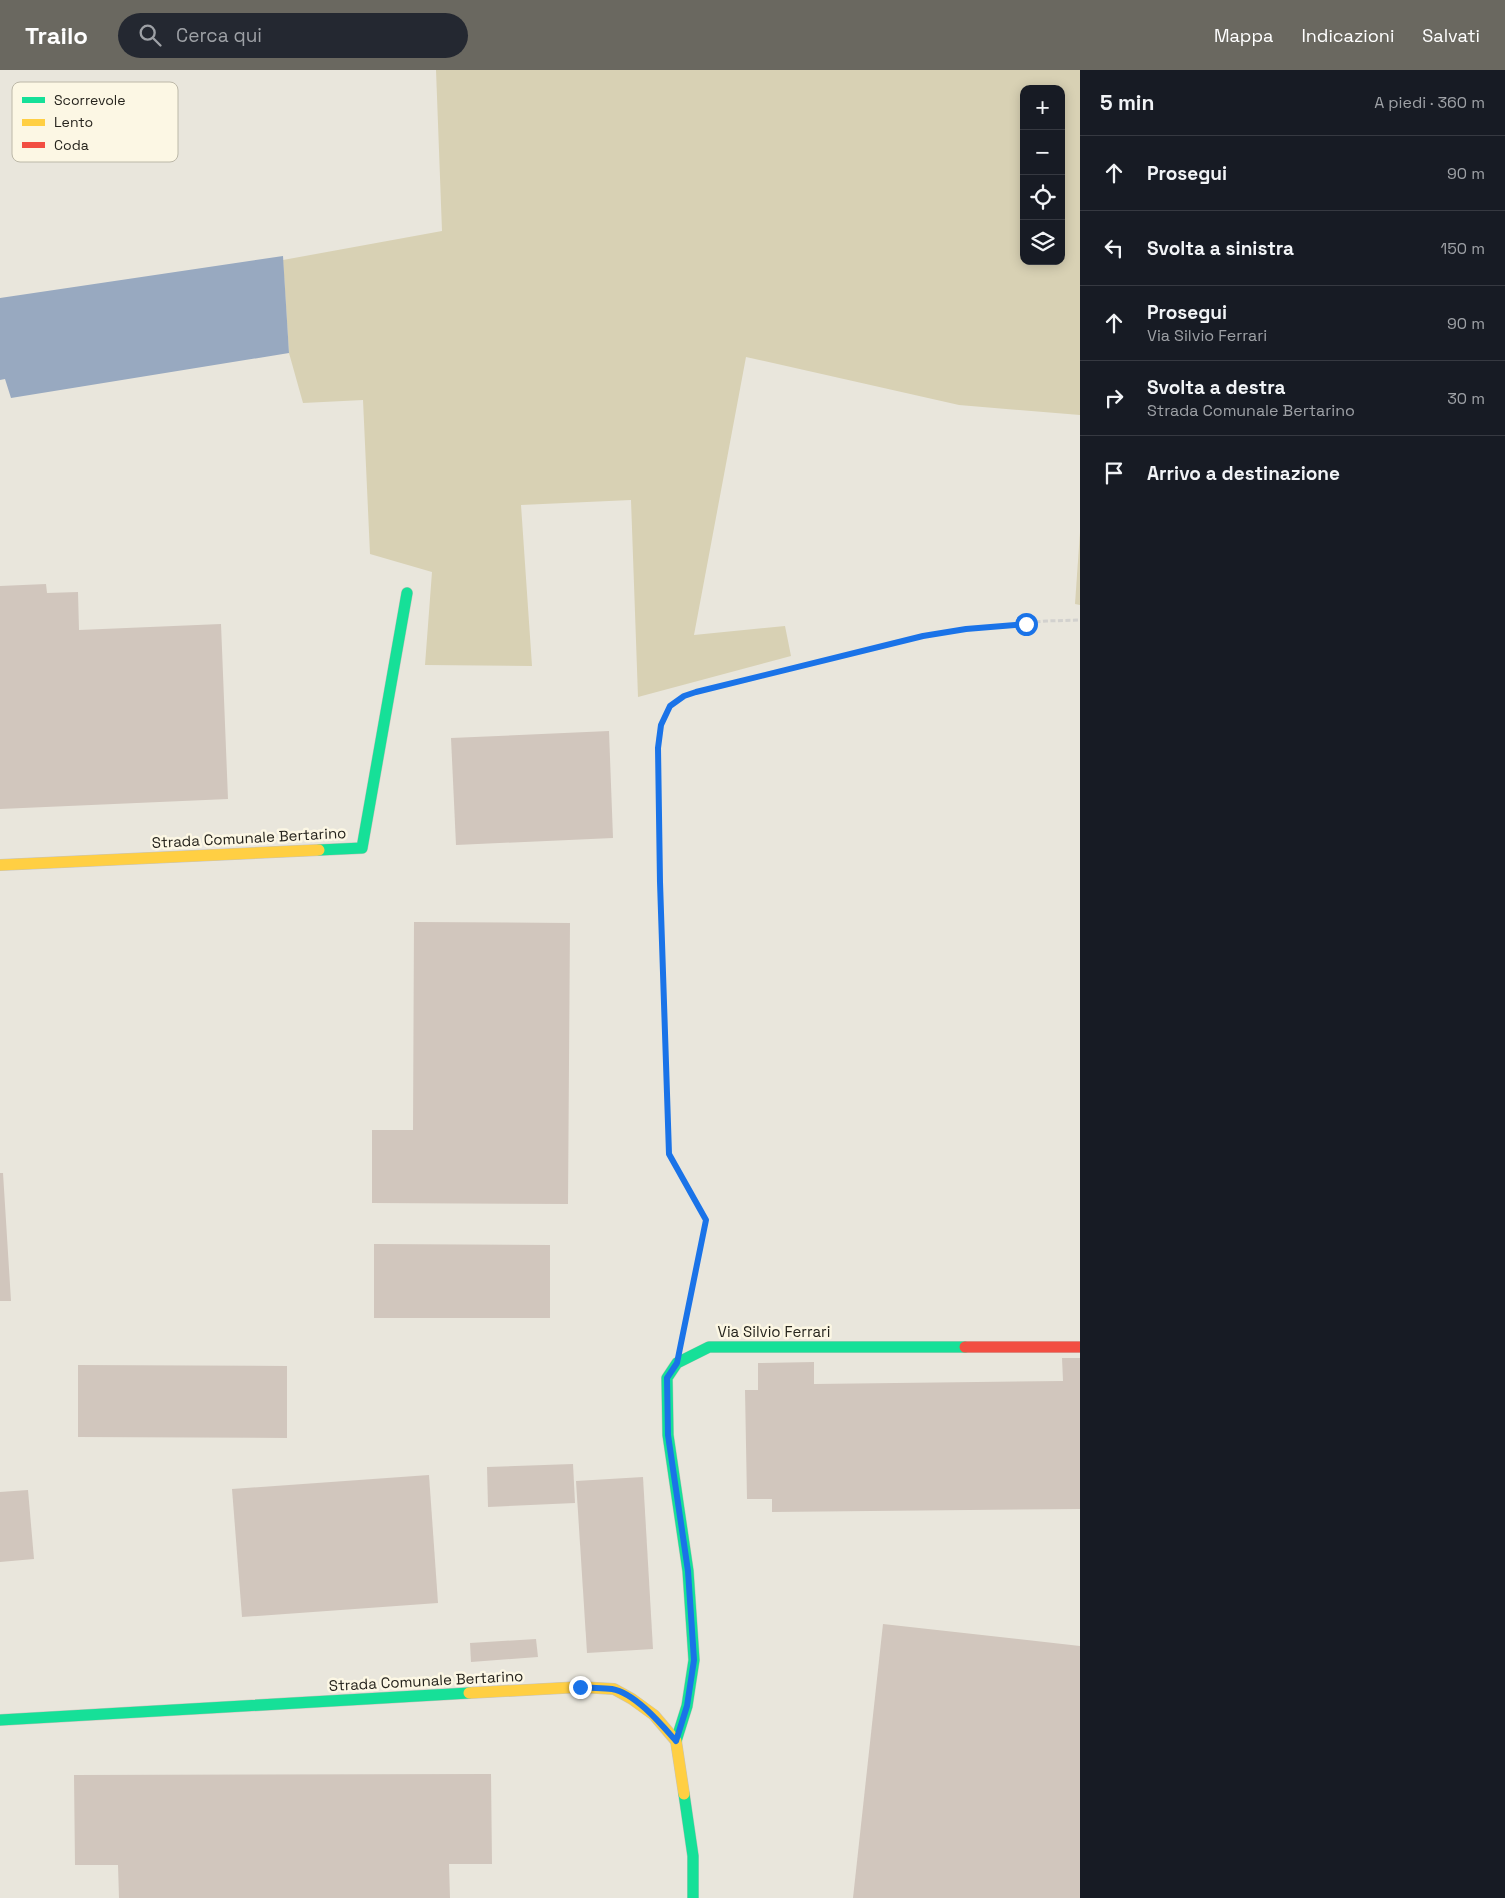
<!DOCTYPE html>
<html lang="it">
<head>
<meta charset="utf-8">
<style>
  body { margin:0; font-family:"Space Grotesk",sans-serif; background:#242831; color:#f1f3f6 }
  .controls { position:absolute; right:15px; top:15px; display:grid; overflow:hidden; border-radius:10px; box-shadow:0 2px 12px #0003 }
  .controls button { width:45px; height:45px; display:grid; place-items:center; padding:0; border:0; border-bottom:1px solid #363941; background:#171b24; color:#f1f3f6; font:25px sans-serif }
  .stop { position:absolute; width:15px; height:15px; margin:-11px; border:4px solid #1a73e8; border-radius:50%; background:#fff }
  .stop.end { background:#1a73e8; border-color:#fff; box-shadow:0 1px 5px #0008 }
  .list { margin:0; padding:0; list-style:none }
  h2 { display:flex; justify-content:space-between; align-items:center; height:65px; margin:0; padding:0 20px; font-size:21px }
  h2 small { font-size:16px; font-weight:400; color:#9ea1a6 }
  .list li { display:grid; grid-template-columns:32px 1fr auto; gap:15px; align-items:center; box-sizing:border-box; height:75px; padding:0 20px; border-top:1px solid #363941 }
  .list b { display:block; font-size:19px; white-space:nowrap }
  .list p { margin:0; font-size:16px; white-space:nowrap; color:#9ea1a6 }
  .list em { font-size:16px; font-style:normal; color:#9ea1a6 }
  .icon { flex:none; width:28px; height:28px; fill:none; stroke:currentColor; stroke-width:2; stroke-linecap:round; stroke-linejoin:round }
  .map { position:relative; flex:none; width:1080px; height:1828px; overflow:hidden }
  header { display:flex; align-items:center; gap:30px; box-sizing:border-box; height:70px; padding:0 25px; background:#6a6860; color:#fff }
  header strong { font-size:24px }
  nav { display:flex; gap:28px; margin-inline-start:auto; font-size:18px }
  .search { width:350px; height:45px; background:#242831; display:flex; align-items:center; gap:12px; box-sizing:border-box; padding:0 18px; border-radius:28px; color:#9ea1a6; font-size:19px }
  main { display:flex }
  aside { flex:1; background:#171b24 }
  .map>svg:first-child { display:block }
  .green { fill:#d8d1b4; fill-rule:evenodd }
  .water { fill:#98a9c0 }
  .building { fill:#d1c6bd }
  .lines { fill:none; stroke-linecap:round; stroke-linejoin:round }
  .fast-casing { stroke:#c6c3bb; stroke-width:12 }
  .slow-casing { stroke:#c6c3bb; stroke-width:12 }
  .jam-casing { stroke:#c6c3bb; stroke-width:12 }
  .path { stroke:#d2d1ce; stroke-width:3; stroke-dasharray:5 2.5; stroke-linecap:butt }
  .fast { stroke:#16e098; stroke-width:11 }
  .slow { stroke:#ffcf43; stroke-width:11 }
  .jam { stroke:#f24e42; stroke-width:11 }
  .route { stroke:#1a73e8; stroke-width:6 }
  .labels { text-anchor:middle; stroke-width:5; stroke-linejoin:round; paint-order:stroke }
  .street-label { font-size:15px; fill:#26241d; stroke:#fcf7e4 }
  .key { fill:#fcf7e4; stroke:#bcb8a8; stroke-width:1 }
  .key-label { font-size:14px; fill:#26241d }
</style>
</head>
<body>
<header>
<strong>Trailo</strong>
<div class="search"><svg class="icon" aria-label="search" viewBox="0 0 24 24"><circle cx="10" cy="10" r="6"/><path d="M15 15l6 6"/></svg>Cerca qui</div>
<nav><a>Mappa</a><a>Indicazioni</a><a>Salvati</a></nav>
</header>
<main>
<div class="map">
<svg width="1080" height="1828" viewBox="0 0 1080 1828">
  <rect width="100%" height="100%" fill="#e9e6dc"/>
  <g class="green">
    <path d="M436,0H1080V345L959,335L746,287L694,565L785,556L791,586L638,627L631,430L521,435L532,596L425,595L432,502L370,484L363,330L303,333L289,283L283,190L442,161ZM1024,19H1061V191H1024Z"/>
    <path d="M1080,462V535L1075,534Z"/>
  </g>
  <path class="water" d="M283,186L289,283L11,328L5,309L0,310V228Z"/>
  <g class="building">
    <path d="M46,514L47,523L78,522L79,560L221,554L228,729L0,739V516Z"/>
    <path d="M609,661L613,768L456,775L451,668Z"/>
    <path d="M414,852L570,853L568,1134L372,1133V1060H413Z"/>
    <path d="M0,1103H3L11,1231H0Z"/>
    <path d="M374,1174L550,1175V1248H374Z"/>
    <path d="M1062,1288H1080V1439L772,1442V1429H747L745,1320H758V1293L814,1292V1314L1063,1311Z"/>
    <path d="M78,1295L287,1296V1368L78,1367Z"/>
    <path d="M573,1394L575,1433L488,1437L487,1397Z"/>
    <path d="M429,1405L438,1533L242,1547L232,1419Z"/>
    <path d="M643,1407L653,1579L587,1583L576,1411Z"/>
    <path d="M28,1420L34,1489L0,1492V1422Z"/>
    <path d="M883,1554L1080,1576V1828H853Z"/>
    <path d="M536,1569L538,1587L471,1592L470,1573Z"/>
    <path d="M491,1704L492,1794H449L450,1828H119L118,1795H75L74,1705Z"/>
  </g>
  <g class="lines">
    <defs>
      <g id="fast">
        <path d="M319,780L362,778L407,523"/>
        <path d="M0,1650L469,1623"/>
        <path d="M676,1671L687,1636L694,1590L688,1501L668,1365L667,1308L677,1293L709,1277H965"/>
        <path d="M684,1724L693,1786V1828"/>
      </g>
      <g id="slow">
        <path d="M0,795L319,780"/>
        <path d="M469,1623L580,1617L614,1619L632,1629L654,1645L676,1671L684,1724"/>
      </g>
      <path id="jam" d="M965,1277H1080"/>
    </defs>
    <use href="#fast" class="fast-casing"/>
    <use href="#slow" class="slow-casing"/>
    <use href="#jam" class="jam-casing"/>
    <path class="path" d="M684,1257L706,1150L669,1084L660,812L658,668L661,655L670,636L684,626L696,622L923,566L966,559L1046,551L1080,550"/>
    <use href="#fast" class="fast"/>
    <use href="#slow" class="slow"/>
    <use href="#jam" class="jam"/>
  </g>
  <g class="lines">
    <path class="route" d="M580,1617C591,1618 602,1618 612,1619C635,1623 661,1654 676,1671L687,1636L694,1590L688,1501L668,1365L667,1308L677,1293L706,1150L669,1084L660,812L658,678L661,655L670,636L684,626L696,622L923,566L966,559L1026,554"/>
  </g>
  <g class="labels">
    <g class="street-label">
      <text transform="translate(249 768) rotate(-3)" y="5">Strada Comunale Bertarino</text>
      <text x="774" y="1267">Via Silvio Ferrari</text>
      <text transform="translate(426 1611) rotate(-3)" y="5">Strada Comunale Bertarino</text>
    </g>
  </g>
  <rect x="12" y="12" width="166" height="80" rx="8" class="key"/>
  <rect x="22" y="27" width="23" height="6" fill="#16e098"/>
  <rect x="22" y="49" width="23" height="7" fill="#ffcf43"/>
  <rect x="22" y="72" width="23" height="6" fill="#f24e42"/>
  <g class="key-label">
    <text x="54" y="35">Scorrevole</text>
    <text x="54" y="57">Lento</text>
    <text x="54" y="80">Coda</text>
  </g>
</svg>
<div class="controls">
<button>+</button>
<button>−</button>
<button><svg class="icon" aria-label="locate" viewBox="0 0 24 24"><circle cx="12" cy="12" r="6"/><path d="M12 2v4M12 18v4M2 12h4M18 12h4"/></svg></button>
<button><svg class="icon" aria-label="layers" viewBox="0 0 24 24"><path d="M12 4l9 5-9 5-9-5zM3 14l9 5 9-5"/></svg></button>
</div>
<div class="stop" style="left:1026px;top:554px"></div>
<div class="stop end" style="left:580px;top:1617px"></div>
</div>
<aside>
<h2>5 min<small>A piedi · 360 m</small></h2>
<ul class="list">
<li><svg class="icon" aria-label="ahead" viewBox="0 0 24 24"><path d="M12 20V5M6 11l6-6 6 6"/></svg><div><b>Prosegui</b></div><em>90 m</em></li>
<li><svg class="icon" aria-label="left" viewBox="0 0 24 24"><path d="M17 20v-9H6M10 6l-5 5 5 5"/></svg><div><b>Svolta a sinistra</b></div><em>150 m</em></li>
<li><svg class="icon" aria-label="ahead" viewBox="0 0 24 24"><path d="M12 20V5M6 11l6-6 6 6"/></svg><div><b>Prosegui</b><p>Via Silvio Ferrari</p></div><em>90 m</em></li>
<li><svg class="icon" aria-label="right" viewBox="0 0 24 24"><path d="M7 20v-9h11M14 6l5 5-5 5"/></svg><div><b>Svolta a destra</b><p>Strada Comunale Bertarino</p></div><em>30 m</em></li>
<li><svg class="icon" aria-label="arrive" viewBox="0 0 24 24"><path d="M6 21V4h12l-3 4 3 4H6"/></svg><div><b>Arrivo a destinazione</b></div></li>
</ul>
</aside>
</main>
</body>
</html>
